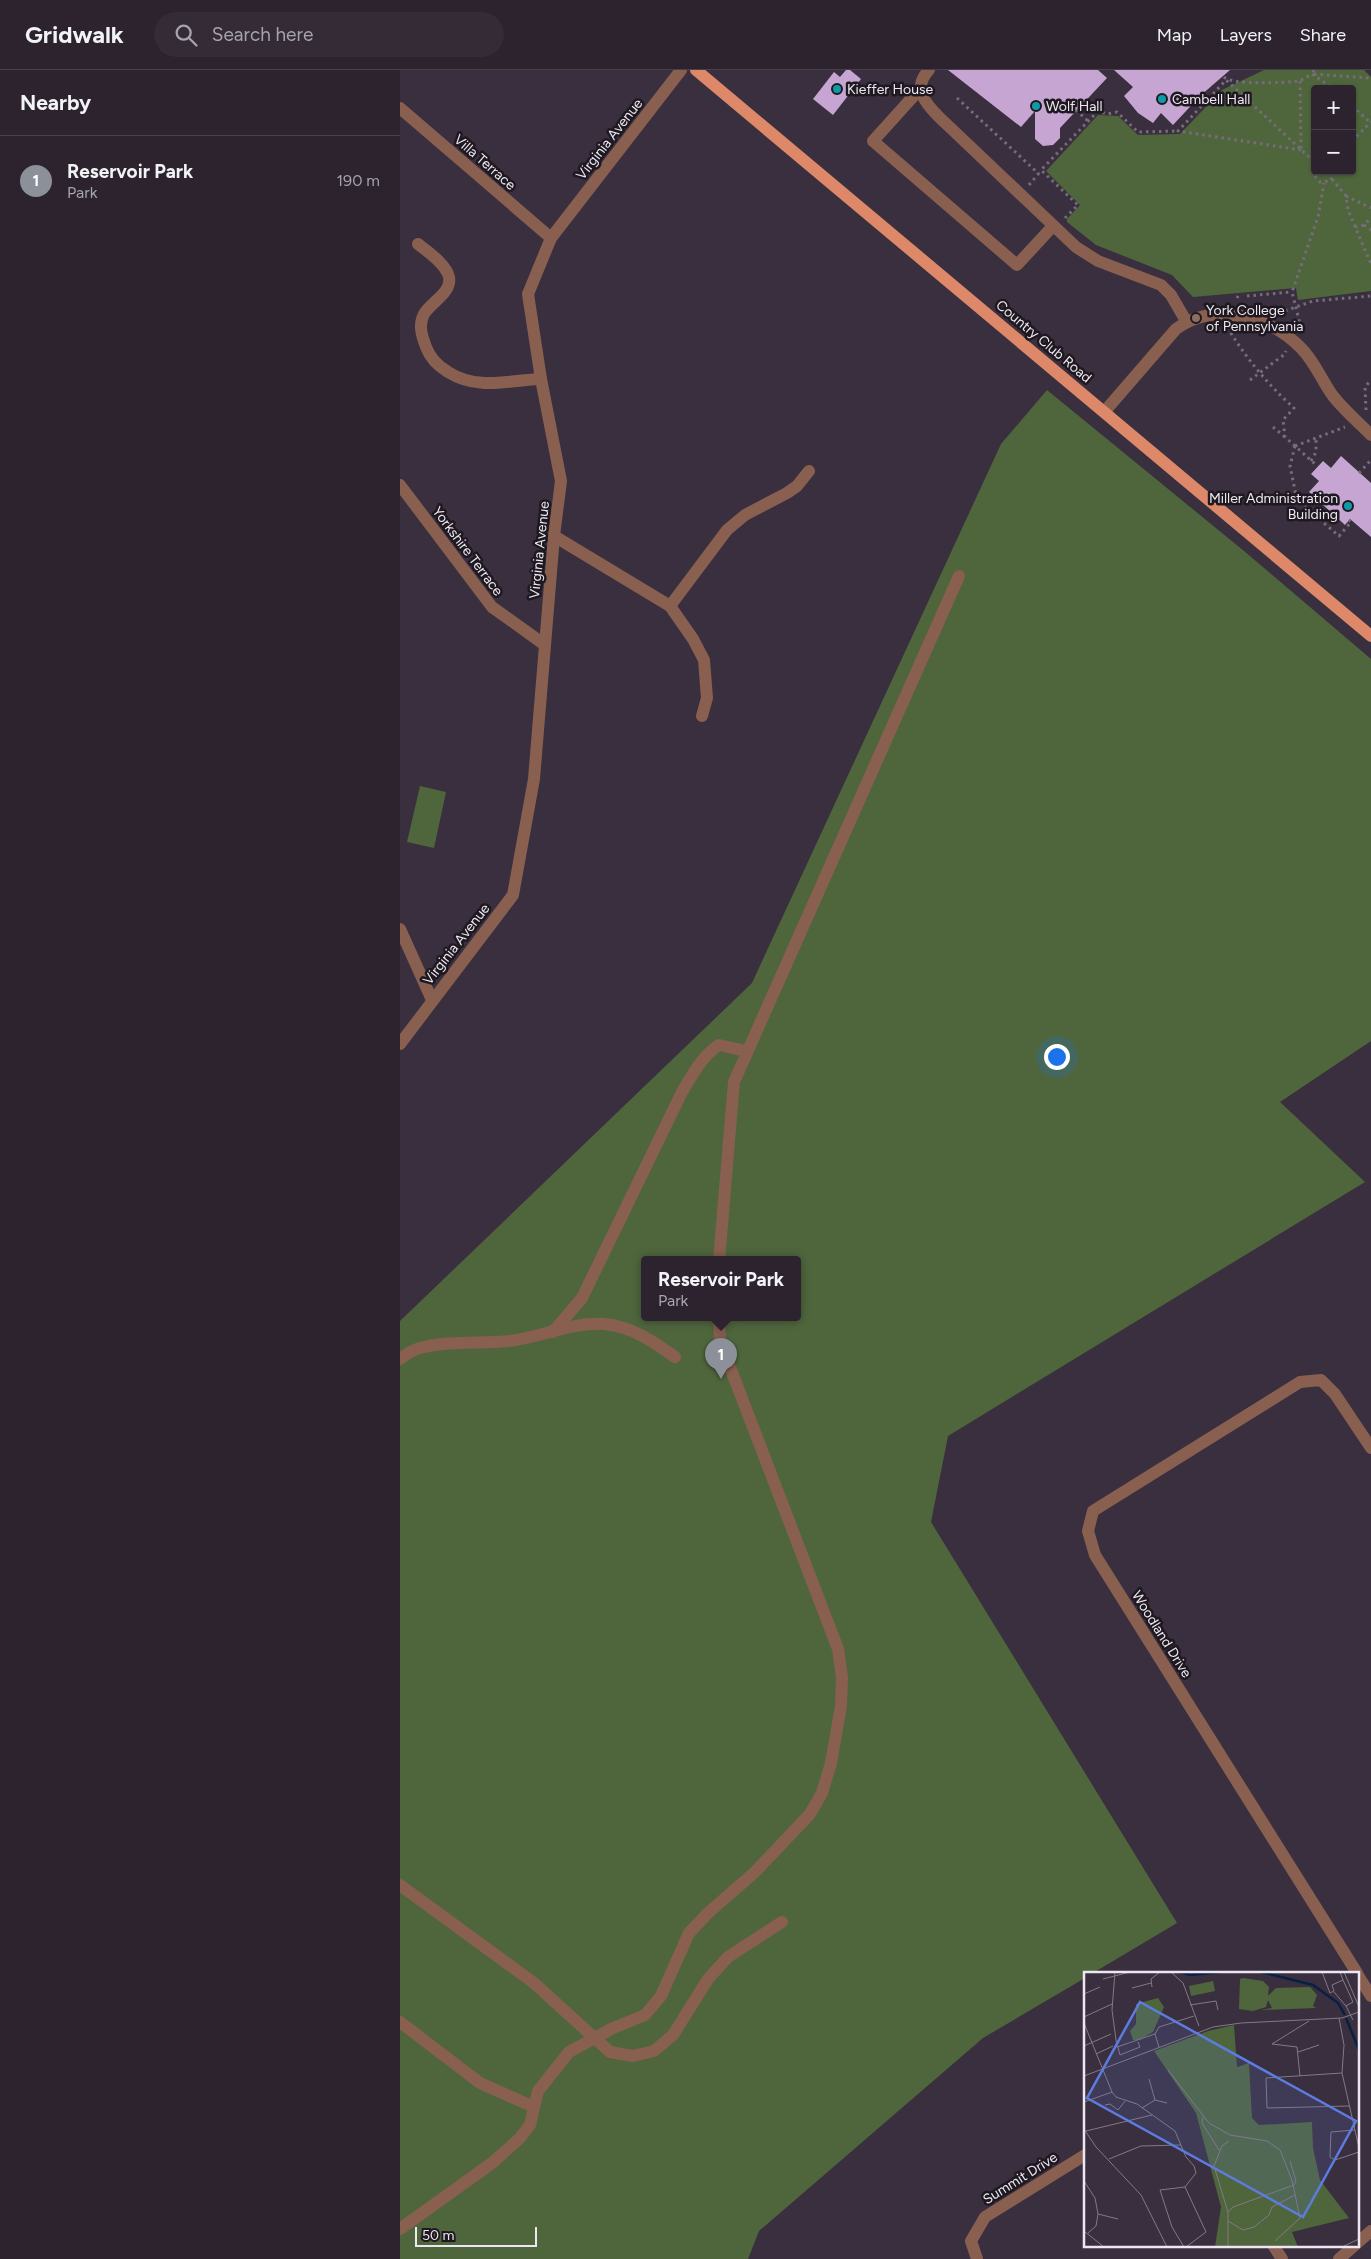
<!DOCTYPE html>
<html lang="en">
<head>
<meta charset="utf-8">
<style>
  body { margin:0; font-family:Figtree,sans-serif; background:#342b36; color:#f1f3f6 }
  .controls { position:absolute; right:15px; top:15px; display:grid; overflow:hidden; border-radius:5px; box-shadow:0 1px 4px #0004 }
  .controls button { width:45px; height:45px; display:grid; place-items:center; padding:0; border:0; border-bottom:1px solid #48404a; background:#2c232e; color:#f1f3f6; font:25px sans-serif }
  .scale { position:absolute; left:15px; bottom:12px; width:122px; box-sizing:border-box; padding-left:5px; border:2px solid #eee7f1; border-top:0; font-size:14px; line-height:18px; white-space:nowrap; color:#eee7f1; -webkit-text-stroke:4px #1e1920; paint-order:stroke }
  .you { position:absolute; left:656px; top:986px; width:18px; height:18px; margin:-12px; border:4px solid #fff; border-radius:50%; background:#1a73e8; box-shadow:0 0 0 8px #1a73e833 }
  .badge { display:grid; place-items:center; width:32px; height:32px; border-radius:50%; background:#8c9099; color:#fff; font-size:16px; font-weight:700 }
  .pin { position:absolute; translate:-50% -41px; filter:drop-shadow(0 1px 2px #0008) }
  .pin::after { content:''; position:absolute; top:26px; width:18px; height:15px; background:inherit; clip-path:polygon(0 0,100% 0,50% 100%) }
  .popup { position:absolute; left:241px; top:1186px; width:160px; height:65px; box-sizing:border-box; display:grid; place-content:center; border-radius:5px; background:#2c232e; filter:drop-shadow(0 1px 4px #0005); font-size:16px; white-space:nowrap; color:#a6a4aa }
  .popup b { font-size:19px; color:#f1f3f6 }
  .popup::after { content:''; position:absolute; left:50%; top:100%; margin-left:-10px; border:10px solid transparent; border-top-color:#2c232e }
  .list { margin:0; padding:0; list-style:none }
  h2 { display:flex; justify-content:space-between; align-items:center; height:65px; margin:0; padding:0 20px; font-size:21px }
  h2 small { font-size:16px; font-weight:400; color:#a6a4aa }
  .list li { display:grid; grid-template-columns:32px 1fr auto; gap:15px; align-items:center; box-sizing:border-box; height:90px; padding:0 20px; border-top:1px solid #48404a }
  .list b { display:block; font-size:19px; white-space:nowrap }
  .list p { margin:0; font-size:16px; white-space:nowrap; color:#a6a4aa }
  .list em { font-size:16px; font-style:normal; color:#a6a4aa }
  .icon { flex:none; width:28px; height:28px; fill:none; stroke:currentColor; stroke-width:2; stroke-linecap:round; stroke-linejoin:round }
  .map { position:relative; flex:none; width:971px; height:2189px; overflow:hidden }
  header { display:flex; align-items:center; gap:30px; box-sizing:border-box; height:70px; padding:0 25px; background:#2c232e; border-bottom:1px solid #48404a }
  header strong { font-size:24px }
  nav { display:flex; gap:28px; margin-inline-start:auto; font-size:18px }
  .search { width:350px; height:45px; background:#342b36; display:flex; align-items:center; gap:12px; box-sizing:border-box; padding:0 18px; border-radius:28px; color:#a6a4aa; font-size:19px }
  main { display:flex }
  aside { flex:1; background:#2c232e }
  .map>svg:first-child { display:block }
  .green { fill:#4f663d; fill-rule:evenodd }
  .building { fill:#c7a5d2 }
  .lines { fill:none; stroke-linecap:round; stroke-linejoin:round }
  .path { stroke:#776d7a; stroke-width:3; stroke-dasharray:2.5 4; stroke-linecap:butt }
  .minor { stroke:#895f50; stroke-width:12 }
  .major { stroke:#dc8869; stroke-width:12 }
  .culture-dot { fill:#0f9aa8; stroke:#1e1920; stroke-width:2 }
  .education-dot { fill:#8d6e63; stroke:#1e1920; stroke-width:2 }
  .labels { text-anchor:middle; stroke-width:5; stroke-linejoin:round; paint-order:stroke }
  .poi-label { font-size:14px; fill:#eee7f1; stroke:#1e1920; text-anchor:start }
  .street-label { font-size:14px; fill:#eee7f1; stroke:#1e1920 }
  .inset-river { fill:none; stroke:#082043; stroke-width:2.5 }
  .inset-road { fill:none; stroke:#827986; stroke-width:1 }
  .view { fill:#5c7ce0; fill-opacity:0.15; stroke:#5c7ce0; stroke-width:2.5 }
  .inset-edge { fill:none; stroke:#eee7f1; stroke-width:2.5 }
</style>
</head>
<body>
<header>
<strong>Gridwalk</strong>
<div class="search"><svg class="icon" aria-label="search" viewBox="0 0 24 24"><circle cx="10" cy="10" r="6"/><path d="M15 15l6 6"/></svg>Search here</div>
<nav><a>Map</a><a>Layers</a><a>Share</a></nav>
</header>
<main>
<aside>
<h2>Nearby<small></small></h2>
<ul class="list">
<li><span class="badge">1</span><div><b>Reservoir Park</b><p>Park</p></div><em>190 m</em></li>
</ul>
</aside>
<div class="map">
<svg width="971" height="2189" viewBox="0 0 971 2189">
  <rect width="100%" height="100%" fill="#3a2f3e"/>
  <g class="green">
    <path d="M864,0H964L971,7V221L898,230L896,218L793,227L772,205L696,175L667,152V149L680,135L646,101L698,45L718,46L738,65L780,64L822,20ZM915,19H952V101H915Z"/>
    <path d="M647,320L844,481L971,589V971L880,1032L965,1112L548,1366L531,1452L777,1853L693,1903H685V1908L583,1968L359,2161L348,2189H0V1251L352,913L601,374ZM245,1190H397V1248H245Z"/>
    <path d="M20,716L46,722L34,778L7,772Z"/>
  </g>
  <g class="building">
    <path d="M446,0H450L461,9L433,45L413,29L434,2L440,7Z"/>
    <path d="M548,0H698L707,8L660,58V68L653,75L643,76L635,69V41L621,57Z"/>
    <path d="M714,0H830L800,26L773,55L761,43L753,53L738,43L724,26L733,17Z"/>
    <path d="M941,386L971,413V467L950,449L945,455L909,422L919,411L911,404L923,391L931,398Z"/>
  </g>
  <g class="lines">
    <g class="path">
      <path d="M914,0L912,4L971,8"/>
      <path d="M824,7C831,15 886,13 898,11C903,10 908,6 912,4L934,19"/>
      <path d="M900,11L901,79"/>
      <path d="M557,28L639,104"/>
      <path d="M952,36L971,53"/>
      <path d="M676,40L688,51"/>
      <path d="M952,71L971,52"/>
      <path d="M901,80L778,61L826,10L909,87L915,93"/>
      <path d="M915,94L913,104L920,112L930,111L936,101"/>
      <path d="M932,109L946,126L948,140L971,194"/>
      <path d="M629,115L639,103"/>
      <path d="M946,126L971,138"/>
      <path d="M665,148L678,135L641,100L698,41L707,44L717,42L738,62L778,61"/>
      <path d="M964,155L971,160"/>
      <path d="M955,157L964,155L971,148"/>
      <path d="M847,226L891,222"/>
      <path d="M837,228L838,226"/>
      <path d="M879,243L913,231L971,226"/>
      <path d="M830,257L829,260C847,289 868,315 894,338L883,350L885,367L915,394"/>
      <path d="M901,258L892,222L918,147L924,113"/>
      <path d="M850,310L885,284L886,281"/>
      <path d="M966,340L965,317L971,310"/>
      <path d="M873,357L885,367"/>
      <path d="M895,376L890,396L897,430L939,466L951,452L949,450"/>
      <path d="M895,376L945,357"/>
      <path d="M911,391L916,382V368"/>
      <path d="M959,403L971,390"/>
    </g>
    <g class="minor">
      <path d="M529,0C512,18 525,33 539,47L676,177L698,191L761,215L771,225L786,251"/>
      <path d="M520,19L473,71L617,195L653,156"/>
      <path d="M0,38L151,168"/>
      <path d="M18,174C28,182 46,194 49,207C52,223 31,232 24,244C18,255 22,266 26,277C30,288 38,296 48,302C78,321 109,310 141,309"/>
      <path d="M705,341L776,259C814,231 870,246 901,278C915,292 922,311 933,326C944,340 958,352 971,365"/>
      <path d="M0,415L92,537L145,575"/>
      <path d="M154,466L270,536L293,569L304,590L307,628L302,646"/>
      <path d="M270,536L327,460L345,445L387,423L397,416L409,401"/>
      <path d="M0,859L32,930"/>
      <path d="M0,974L113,825L134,709L154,466L161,411L141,309L128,224L151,168L281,0"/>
      <path d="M319,1190L334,1012L559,506"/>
      <path d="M153,1262L182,1228L282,1022C293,1004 301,987 319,975L346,981"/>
      <path d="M0,1289C5,1285 13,1280 20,1278C49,1270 80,1274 110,1271C141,1267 172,1252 204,1254C231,1256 254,1272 275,1287"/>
      <path d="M0,1815L134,1913L210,1982L233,1986L254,1981L273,1965L308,1909L328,1887L382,1852"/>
      <path d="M957,1903L695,1485L688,1461L693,1441L900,1312L921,1310L935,1324L971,1378"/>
      <path d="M957,1904L971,1926"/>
      <path d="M0,1952L80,2013L134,2037"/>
      <path d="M0,2159L92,2093L120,2068L130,2055L138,2021L169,1982L213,1958L245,1945L261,1926L289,1863L308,1843L355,1802L410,1744L422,1723L431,1693L441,1636L442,1607L438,1579L320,1271L319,1248"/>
      <path d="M957,2173L971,2161"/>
      <path d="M873,2175L882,2189"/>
      <path d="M577,2189L571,2171L585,2147L685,2085"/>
      <path d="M939,2189L955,2175"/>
    </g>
    <path class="major" d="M296,0L971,566"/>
  </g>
  <g class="culture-dot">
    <circle cx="437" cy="19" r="5"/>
    <circle cx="762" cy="29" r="5"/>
    <circle cx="636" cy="36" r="5"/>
    <circle cx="948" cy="436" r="5"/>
  </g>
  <circle class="education-dot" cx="796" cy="248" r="5"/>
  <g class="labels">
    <g class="poi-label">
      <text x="447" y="24">Kieffer House</text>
      <text x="772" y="34">Cambell Hall</text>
      <text x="646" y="41">Wolf Hall</text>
      <text x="806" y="245">York College<tspan x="806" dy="16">of Pennsylvania</tspan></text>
      <text x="938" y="433" text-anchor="end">Miller Administration<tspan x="938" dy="16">Building</tspan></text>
    </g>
    <g class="street-label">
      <text transform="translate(209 69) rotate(-52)" y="5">Virginia Avenue</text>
      <text transform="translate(85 92) rotate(41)" y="5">Villa Terrace</text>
      <text transform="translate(644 271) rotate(40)" y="5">Country Club Road</text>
      <text transform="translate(139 480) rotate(-84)" y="5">Virginia Avenue</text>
      <text transform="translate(68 481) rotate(53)" y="5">Yorkshire Terrace</text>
      <text transform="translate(56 874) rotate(-52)" y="5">Virginia Avenue</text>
      <text transform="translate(762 1564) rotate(58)" y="5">Woodland Drive</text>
      <text transform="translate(620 2108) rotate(-32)" y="5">Summit Drive</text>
    </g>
  </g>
  <g transform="translate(684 1902)">
    <rect width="275" height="275" fill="#3a2f3e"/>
    <path d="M159,6L179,9L185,15L184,24L192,16L226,15L233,23L229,34L232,36L177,38L188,36L184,28L182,35L169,39L155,37L156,7ZM129,9L131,19L107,24L105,14ZM74,26L80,35L69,60L55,68H49L46,59L52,52V32ZM150,53L153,95L165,91L168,146L175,153L228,150L229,176L236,208L265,246L208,260L214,275H131L137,235L112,141L70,79L124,59Z" fill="#4f663d"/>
    <path class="inset-river" d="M96,0L106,3L137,0M177,0L229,13L254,31L261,43M262,46L275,78"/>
    <path class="inset-road" d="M31,0L28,38L33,75L71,62M87,0L99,11L115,54M238,0L246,21L250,19L248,13L259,8L256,0M260,0L275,35M19,7L46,0M68,15L67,7L76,0M48,16L67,11M250,20L262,34L269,30L259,8M0,22L16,15M106,33L132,29L134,38M262,34L269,48M0,45L28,32M255,46L260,73L258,101L275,176M0,51L28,120L32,125L53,132L91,159L102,185L110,194L112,201L101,215L122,260L102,275M188,72L213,75L216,104M188,72L225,49M0,74L27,62M34,75L36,83L56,75L54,70M75,75L71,62L75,55L110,44M214,80L235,73M12,82L29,74M84,98L125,151L146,163L183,169L196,178L208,208L216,246L191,269M258,101L182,106L183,136L266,134M0,104L129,55L157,51L258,46L275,40M65,107L71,128M0,130L28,120M21,133L26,132L34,138L41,129M58,136L71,128L83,131M119,145L118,151L135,178M0,157L12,175L57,223L83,275M271,158L247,160L246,185L251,188L275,180M2,159L68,143M25,187L57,174L97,173M0,209L11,226L14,242L12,254L4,261M144,240L149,235L210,213L212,209L206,189M14,242L34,247M144,249L159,258L170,255L185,243L188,235L211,223M0,259L20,275M100,275L88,255L76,218L101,215M144,275V240L130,194L138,174L145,169M258,275L275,267"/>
    <path class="view" d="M56,30L272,149L219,245L3,126Z"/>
    <rect width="275" height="275" class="inset-edge"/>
  </g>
</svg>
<div class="controls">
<button>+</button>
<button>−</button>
</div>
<div class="scale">50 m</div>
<div class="you"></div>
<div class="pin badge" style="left:321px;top:1309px">1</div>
<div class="popup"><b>Reservoir Park</b>Park</div>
</div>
</main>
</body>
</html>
